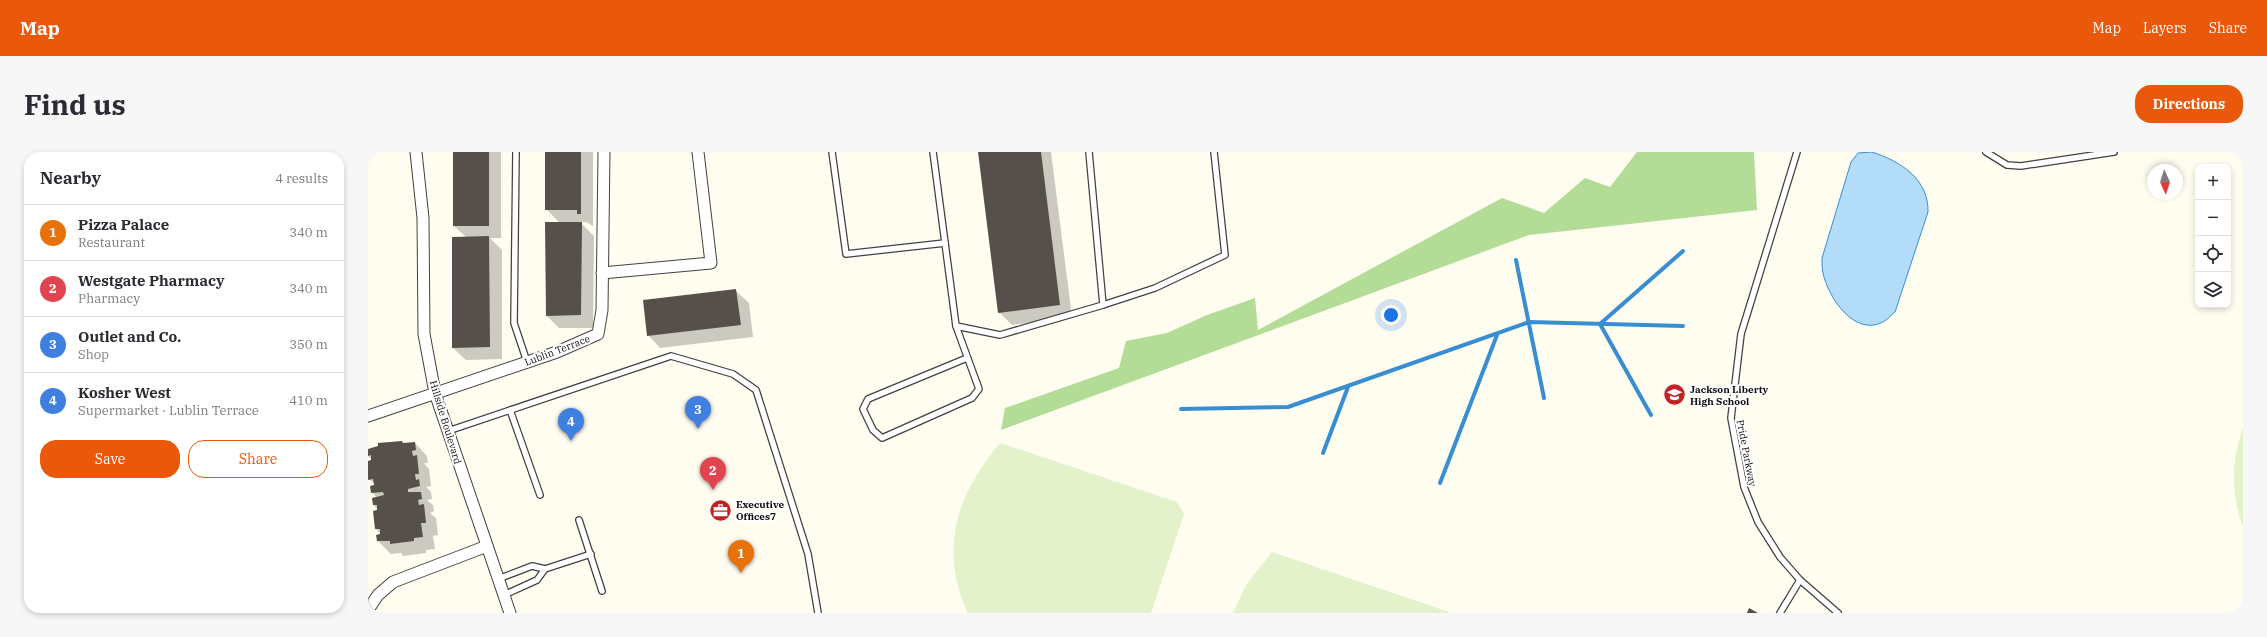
<!DOCTYPE html>
<html lang="en">
<head>
<meta charset="utf-8">
<style>
  body { margin:0; font-family:"IBM Plex Serif",serif; background:#f7f7f7; color:#2b2b33 }
  .controls { position:absolute; right:12px; top:12px; display:grid; overflow:hidden; border-radius:8px; box-shadow:0 2px 6px #0003 }
  .controls button { width:36px; height:36px; display:grid; place-items:center; padding:0; border:0; border-bottom:1px solid #e1e1e2; background:#fff; color:#2b2b33; font:20px sans-serif }
  .compass { position:absolute; left:1779px; top:12px; width:36px; height:36px; border-radius:50%; background:#fff; box-shadow:0 2px 6px #0003; rotate:176deg }
  .you { position:absolute; left:1023px; top:163px; width:14px; height:14px; margin:-10px; border:3px solid #fff; border-radius:50%; background:#1a73e8; box-shadow:0 0 0 6px #1a73e833 }
  .badge { display:grid; place-items:center; width:26px; height:26px; border-radius:50%; background:#ea580c; color:#fff; font-size:13px; font-weight:700 }
  .pin { position:absolute; translate:-50% -33px; filter:drop-shadow(0 1px 2px #0008) }
  .pin::after { content:''; position:absolute; top:21px; width:14px; height:12px; background:inherit; clip-path:polygon(0 0,100% 0,50% 100%) }
  .list { margin:0; padding:0; list-style:none }
  h2 { display:flex; justify-content:space-between; align-items:center; height:52px; margin:0; padding:0 16px; font-size:17px }
  h2 small { font-size:13px; font-weight:400; color:#7c7c81 }
  .list li { display:grid; grid-template-columns:26px 1fr auto; gap:12px; align-items:center; box-sizing:border-box; height:56px; padding:0 16px; border-top:1px solid #e1e1e2 }
  .list b { display:block; font-size:15px; white-space:nowrap }
  .list p { margin:0; font-size:13px; white-space:nowrap; color:#7c7c81 }
  .list em { font-size:13px; font-style:normal; color:#7c7c81 }
  .actions { display:flex; gap:8px; padding:12px 16px }
  .actions a { flex:1; padding:9px 0; border:1px solid #ea580c; border-radius:16px; text-align:center; font-size:14px; color:#ea580c }
  .actions .main { background:#ea580c; color:#fff }
  .icon { flex:none; width:22px; height:22px; fill:none; stroke:currentColor; stroke-width:2; stroke-linecap:round; stroke-linejoin:round }
  .map { position:relative; flex:none; width:1875px; height:461px; overflow:hidden; border-radius:16px }
  header { display:flex; align-items:center; gap:24px; box-sizing:border-box; height:56px; padding:0 20px; background:#ea580c; color:#fff }
  header strong { font-size:19px }
  nav { display:flex; gap:22px; margin-inline-start:auto; font-size:14px }
  .intro { display:flex; align-items:center; justify-content:space-between; box-sizing:border-box; height:96px; padding:0 24px }
  h1 { margin:0; font-size:28px }
  .button { padding:10px 18px; border-radius:16px; background:#ea580c; color:#fff; font-size:14px; font-weight:700 }
  main { display:flex; gap:24px; padding:0 24px }
  aside { flex:1; background:#fff; border-radius:16px; box-shadow:0 2px 6px #0003 }
  .map>svg:first-child { display:block }
  .forest { fill:#b3dc97 }
  .pitch { fill:#e3f2ca }
  .water { fill:#b3dcf8; stroke:#388ed1 }
  .shadow { fill:#0003 }
  .lines { fill:none; stroke-linecap:round; stroke-linejoin:round }
  .stream { stroke:#388ed1; stroke-width:4 }
  .building { fill:#57504a }
  .service-casing { stroke:#414141; stroke-width:8 }
  .minor-casing { stroke:#414141; stroke-width:13 }
  .service { stroke:#fff; stroke-width:5.5 }
  .minor { stroke:#fff; stroke-width:11 }
  .labels { text-anchor:middle; stroke-width:4; stroke-linejoin:round; paint-order:stroke }
  .street-label { font-size:10px; fill:#0e0e0e; stroke:#fff }
  .poi-label { font-size:10px; font-weight:bold; fill:#0e0e0e; stroke:#fff; text-anchor:start }
</style>
</head>
<body>
<header>
<strong>Map</strong>
<nav><a>Map</a><a>Layers</a><a>Share</a></nav>
</header>
<div class="intro"><h1>Find us</h1><a class="button">Directions</a></div>
<main>
<aside>
<h2>Nearby<small>4 results</small></h2>
<ul class="list">
<li><span class="badge" style="background:#e8710a">1</span><div><b>Pizza Palace</b><p>Restaurant</p></div><em>340 m</em></li>
<li><span class="badge" style="background:#e0444e">2</span><div><b>Westgate Pharmacy</b><p>Pharmacy</p></div><em>340 m</em></li>
<li><span class="badge" style="background:#3f7fe0">3</span><div><b>Outlet and Co.</b><p>Shop</p></div><em>350 m</em></li>
<li><span class="badge" style="background:#3f7fe0">4</span><div><b>Kosher West</b><p>Supermarket · Lublin Terrace</p></div><em>410 m</em></li>
</ul>
<div class="actions"><a class="main">Save</a><a>Share</a></div>
</aside>
<div class="map">
<svg width="1875" height="461" viewBox="0 0 1875 461">
  <rect width="100%" height="100%" fill="#fffdf0"/>
  <path class="forest" d="M1269,0H1386L1389,58L1161,83L633,278L637,256L751,216L758,189L799,181L839,163L887,146L890,178L1134,46L1176,61L1217,26L1242,35Z"/>
  <g class="pitch">
    <path d="M1875,276V375C1863,343 1863,308 1875,276Z"/>
    <path d="M632,291L809,350L816,362L783,461H600C570,398 589,342 632,291Z"/>
    <path d="M904,400L1081,460V461H865L878,433Z"/>
  </g>
  <path class="water" d="M1504,0C1532,9 1561,27 1560,60L1527,160C1523,163 1519,168 1515,170C1486,185 1460,145 1455,121C1454,117 1454,111 1454,106L1483,10L1490,1Z"/>
  <g class="shadow">
    <path d="M86,0H133V86H122L134,98V207L98,208L85,196L98,85L86,74Z"/>
    <path d="M178,0H225V74L218,70H212L226,84L225,176H191L178,163L192,71L178,57Z"/>
    <path d="M611,0H683L704,165L644,173L631,160Z"/>
    <path d="M368,139L381,151L385,185L292,196L280,183Z"/>
    <path d="M47,291L59,304L60,311H56L61,317L63,334L58,335L63,340L64,347L59,348L65,353L66,359L62,361L68,366L70,383L65,384L67,397L58,398V401L35,404L33,401L23,402L10,389L13,383L8,377L10,359L6,353L9,346L4,340L8,333L1,327L0,310L5,309L0,304V298Z"/>
  </g>
  <g class="lines">
    <g class="stream">
      <path d="M1148,108L1176,246"/>
      <path d="M813,257L920,255L1161,170L1315,174"/>
      <path d="M1283,263L1232,172L1315,99"/>
      <path d="M955,301L980,235"/>
      <path d="M1072,331L1129,183"/>
    </g>
  </g>
  <g class="building">
    <rect x="85" y="0" width="36" height="74"/>
    <path d="M177,0H213V62H209V58H177Z"/>
    <path d="M610,0H673L692,153L630,161Z"/>
    <path d="M177,70H214L213,163L178,164Z"/>
    <path d="M121,84L122,195L84,196V85Z"/>
    <path d="M368,137L373,173L279,184L275,148Z"/>
    <path d="M34,289L35,291L47,290L48,298L44,299L45,304L49,303L51,322H47L48,328L51,327L52,334L40,337V340H53L54,347L50,348L51,353L56,352L58,371H53L55,385L46,386V389L22,392V389H9L8,383L12,382V377H7L5,359L9,358V353H5L4,346L16,343L15,340L3,341L2,334L6,333L5,327L0,328V309L3,308V303L0,304V297L10,294V291Z"/>
    <path d="M1381,456L1390,461H1379Z"/>
  </g>
  <g class="lines">
    <defs>
      <g id="service">
        <path d="M148,0L146,171L159,210"/>
        <path d="M464,0L478,102L577,91"/>
        <path d="M565,0L588,174L632,183L735,153L721,0"/>
        <path d="M1429,0L1373,182L1363,266L1376,335L1390,370L1412,405L1432,428L1470,461"/>
        <path d="M1618,0L1639,13L1653,14L1746,0"/>
        <path d="M735,153L787,136L857,103L846,0"/>
        <path d="M588,174L611,237L604,246L514,286L505,278L495,257L500,247L599,206"/>
        <path d="M142,258L172,343"/>
        <path d="M80,279L303,204L365,222L388,238L440,402L450,461"/>
        <path d="M211,368L234,439"/>
        <path d="M130,427L164,414L177,417L223,402"/>
        <path d="M136,443L169,428L177,417"/>
        <path d="M1412,461L1432,428"/>
      </g>
      <g id="minor">
        <path d="M48,0L55,66L56,182L67,241L142,461"/>
        <path d="M234,121L343,111L330,0"/>
        <path d="M0,264L189,200L230,182L234,158L236,0"/>
        <path d="M1,461L0,458L10,443L25,430L119,394"/>
      </g>
    </defs>
    <use href="#service" class="service-casing"/>
    <use href="#minor" class="minor-casing"/>
    <use href="#service" class="service"/>
    <use href="#minor" class="minor"/>
  </g>
  <defs>
    <symbol id="school-disc" viewBox="-11 -11 22 22"><circle r="9.5" fill="#c32224" stroke="#fff"/><path d="M0-5L7-2L0 1L-7-2ZM-4 1L0 2.5L4 1V4Q0 6-4 4Z" fill="#fff"/></symbol>
    <symbol id="office-disc" viewBox="-11 -11 22 22"><circle r="9.5" fill="#c32224" stroke="#fff"/><path d="M-6-3h4V-5.5h4V-3h4V5H-6ZM-1-4.5V-3h2v-1.5ZM-6 0V1H6V0Z" fill="#fff"/></symbol>
  </defs>
  <g fill-rule="evenodd">
    <use href="#school-disc" x="1294" y="230" width="25" height="25"/>
    <use href="#office-disc" x="340" y="346" width="25" height="25"/>
  </g>
  <g class="labels">
    <g class="street-label">
      <text transform="translate(189 198) rotate(-21)" y="4">Lublin Terrace</text>
      <text transform="translate(78 270) rotate(73)" y="4">Hillside Boulevard</text>
      <text transform="translate(1379 301) rotate(79)" y="4">Pride Parkway</text>
    </g>
    <g class="poi-label">
      <text x="1322" y="241">Jackson Liberty<tspan x="1322" dy="12">High School</tspan></text>
      <text x="368" y="356">Executive<tspan x="368" dy="12">Offices7</tspan></text>
    </g>
  </g>
</svg>
<div class="controls">
<button>+</button>
<button>−</button>
<button><svg class="icon" aria-label="locate" viewBox="0 0 24 24"><circle cx="12" cy="12" r="6"/><path d="M12 2v4M12 18v4M2 12h4M18 12h4"/></svg></button>
<button><svg class="icon" aria-label="layers" viewBox="0 0 24 24"><path d="M12 4l9 5-9 5-9-5zM3 14l9 5 9-5"/></svg></button>
</div>
<svg class="compass" viewBox="-18 -18 36 36"><path d="M0-13l5 13h-10z" fill="#e53935"/><path d="M0 13l5-13h-10z" fill="#7c7c81"/></svg>
<div class="you"></div>
<div class="pin badge" style="left:373px;top:421px;background:#e8710a">1</div>
<div class="pin badge" style="left:345px;top:338px;background:#e0444e">2</div>
<div class="pin badge" style="left:330px;top:277px;background:#3f7fe0">3</div>
<div class="pin badge" style="left:203px;top:289px;background:#3f7fe0">4</div>
</div>
</main>
</body>
</html>
